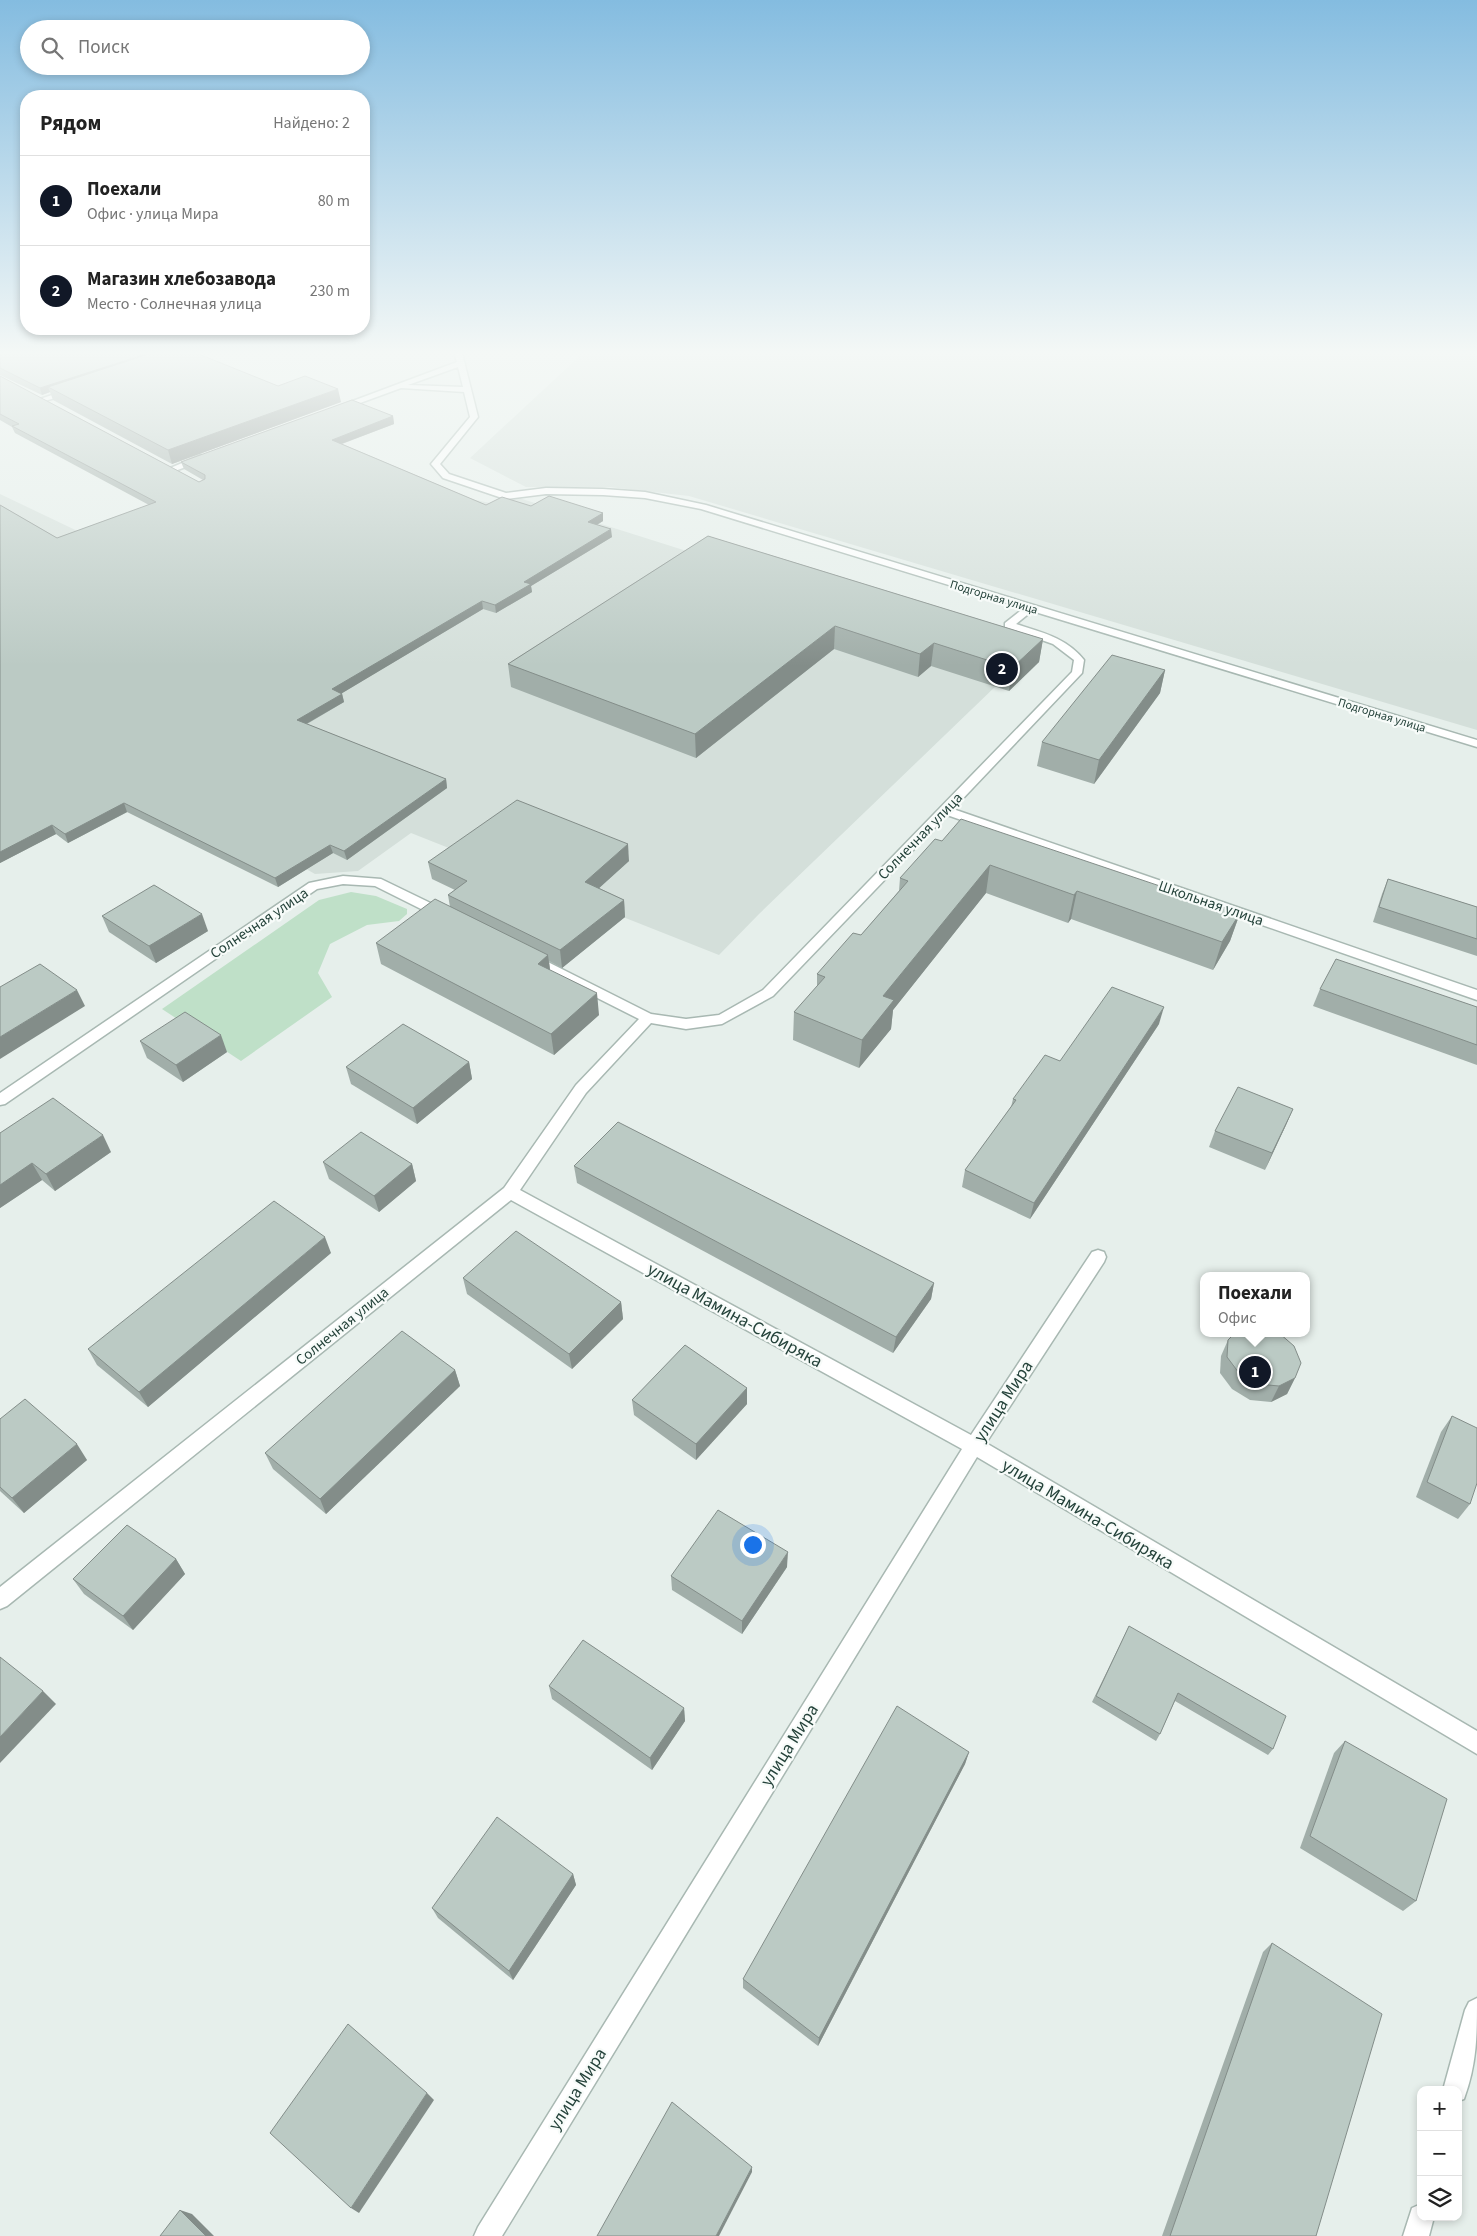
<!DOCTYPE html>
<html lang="ru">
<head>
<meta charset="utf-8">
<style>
  body { margin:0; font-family:"Source Sans 3",sans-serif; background:#f6f6f6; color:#222 }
  .controls { position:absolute; right:15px; bottom:15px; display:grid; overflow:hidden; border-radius:10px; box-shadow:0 2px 8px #0003 }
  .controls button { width:45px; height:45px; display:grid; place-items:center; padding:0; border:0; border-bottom:1px solid #e0e0e0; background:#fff; color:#222; font:25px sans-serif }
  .you { position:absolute; left:752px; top:1544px; width:18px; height:18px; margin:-12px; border:4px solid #fff; border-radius:50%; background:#1a73e8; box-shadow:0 0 0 8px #1a73e833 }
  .badge { display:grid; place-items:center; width:32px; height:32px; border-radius:50%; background:#111827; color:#fff; font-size:16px; font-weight:700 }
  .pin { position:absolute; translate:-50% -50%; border:2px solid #fff; box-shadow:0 1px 5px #0006 }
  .popup { position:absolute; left:1200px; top:1272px; width:110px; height:65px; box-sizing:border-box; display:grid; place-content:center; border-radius:10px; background:#fff; filter:drop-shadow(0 1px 4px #0005); font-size:16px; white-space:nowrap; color:#767676 }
  .popup b { font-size:19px; color:#222 }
  .popup::after { content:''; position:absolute; left:50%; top:100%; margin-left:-10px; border:10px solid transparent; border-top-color:#fff }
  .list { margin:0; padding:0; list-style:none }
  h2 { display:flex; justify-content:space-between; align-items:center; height:65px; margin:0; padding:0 20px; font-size:21px }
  h2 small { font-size:16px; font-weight:400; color:#767676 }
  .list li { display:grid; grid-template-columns:32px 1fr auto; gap:15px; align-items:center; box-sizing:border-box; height:90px; padding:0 20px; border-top:1px solid #e0e0e0 }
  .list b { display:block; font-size:19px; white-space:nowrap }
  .list p { margin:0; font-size:16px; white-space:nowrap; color:#767676 }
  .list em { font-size:16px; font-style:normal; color:#767676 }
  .icon { flex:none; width:28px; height:28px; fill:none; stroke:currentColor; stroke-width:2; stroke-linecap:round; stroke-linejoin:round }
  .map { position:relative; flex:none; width:1477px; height:2236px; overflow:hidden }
  .search { position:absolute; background:#fff; box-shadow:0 2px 8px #0003; left:20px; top:20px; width:350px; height:55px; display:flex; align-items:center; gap:12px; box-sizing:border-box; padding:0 18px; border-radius:28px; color:#767676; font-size:19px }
  .panel { position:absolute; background:#fff; box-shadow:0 2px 8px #0003; left:20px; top:90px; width:350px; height:245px; border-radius:20px }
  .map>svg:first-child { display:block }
  .built { fill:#d4dfda }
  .green { fill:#bfe0c8 }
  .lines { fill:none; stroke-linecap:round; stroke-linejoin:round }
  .street-casing { stroke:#a8b8b2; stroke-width:3 }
  .street { fill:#fff; fill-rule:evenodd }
  .wall { fill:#a1aea9 }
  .shaded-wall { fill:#838d89 }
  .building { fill:#bbcac4; stroke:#838d89 }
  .labels { text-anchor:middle; stroke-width:4.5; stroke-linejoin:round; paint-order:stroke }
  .far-street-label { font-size:12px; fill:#24423a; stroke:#f7fbf9 }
  .street-label { font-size:15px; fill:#24423a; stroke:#f7fbf9 }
  .near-street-label { font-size:18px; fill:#24423a; stroke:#f7fbf9 }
</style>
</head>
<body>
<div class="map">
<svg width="1477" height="2236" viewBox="0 0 1477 2236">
  <rect width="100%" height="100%" fill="#e6efeb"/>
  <g class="built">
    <path d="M583,353H1477V730L689,496L609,487H526L470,458Z"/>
    <path d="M0,494L88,536L466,498L490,503L519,498L1025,658L759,914L719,955L411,833L358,871L315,874L262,844L161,795L68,843L56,834L0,863Z"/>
  </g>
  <path class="green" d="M351,892L376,896L407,909V914L399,921L367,925L330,944L318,973L332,997L241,1061L162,1009L319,900Z"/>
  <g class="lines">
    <defs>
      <g id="street">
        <path d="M454,353H462L478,417L440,464L449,474L506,493L546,488L603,489L645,492L706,505L1477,740V747L1032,611L1016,624C1041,632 1067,638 1084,660L1082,673L953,809L1477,990V1000L947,815L773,996L722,1024L686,1029L651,1023L586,1093L520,1190L971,1435L1092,1252L1098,1250L1104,1252L1106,1257L1104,1262L986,1443L1477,1731V1754L977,1457L502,2236H474L478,2227L962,1449L511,1200L7,1606L0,1609V1587L504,1188L576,1085L639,1019L528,963L526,960L528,957H538L651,1014L686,1019L719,1015L763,990L1072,672L1074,660L1053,644L1005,627V623L1024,608L701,509L645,498L603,495L546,494L505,499L443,478L431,464L470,417L464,392L401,388L341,410L334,408L457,362ZM458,367L463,387L408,385Z"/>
        <path d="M70,389H73V393L41,402L37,400Z"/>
        <path d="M201,455L204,456V460L175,471L168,469Z"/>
        <path d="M343,876L381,879L449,912L450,915L449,918H439L375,886L343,884L317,889L5,1104L0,1105V1093L309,883Z"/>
        <path d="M1477,1998C1477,2036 1477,2063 1464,2099L1458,2101V2090H1443L1465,2010L1469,2002Z"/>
        <path d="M1421,2204V2217H1434L1429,2236H1403L1412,2208Z"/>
      </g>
    </defs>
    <use href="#street" class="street-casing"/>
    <use href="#street" class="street"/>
  </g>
  <g class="wall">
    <path d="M0,353L278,386L341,402L172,464L53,400L50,392L42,395L0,375Z"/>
    <path d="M0,376L199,482L203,480L184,469L181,462L393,416L394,424L342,444L486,505L531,506L603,513V521L597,525L612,537L531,586L532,592L496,613L483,609L342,693L344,702L307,724L446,779L447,788L347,860L333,853L278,887L127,812L68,843L56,834L0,863V505L57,538L149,505L15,433L12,427L0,420Z"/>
    <path d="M708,536L1043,639L1039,662L1009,691L931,666L918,677L834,649L696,758L511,687L508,664Z"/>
    <path d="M1165,670L1160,693L1094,784L1037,766L1042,742Z"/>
    <path d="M942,841L1240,913L1230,941L1213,970L1071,919L1068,923L986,893L893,1010L891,1029L859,1068L793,1040L794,1012L817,987V974L861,935L899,891L900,878Z"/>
    <path d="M629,861L599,888L624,900L625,917L562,968L549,961L550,970L599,1015L554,1055L381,964L376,943L450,907L448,895L455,890L432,879L428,862Z"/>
    <path d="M1388,879L1477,907V956L1373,922L1382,894Z"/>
    <path d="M102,916L208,931L156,963L109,932Z"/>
    <path d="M1320,989L1477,1007V1065L1313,1006Z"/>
    <path d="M1159,1024L1030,1219L962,1187L965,1170L1011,1107L1013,1099L1060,1061Z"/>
    <path d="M140,1041L227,1052L183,1082L147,1058Z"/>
    <path d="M469,1062L472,1079L417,1124L351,1084L346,1067Z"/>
    <path d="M1293,1109L1286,1125L1265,1170L1209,1147L1215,1131Z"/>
    <path d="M0,1133L111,1152L55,1191L42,1180L0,1208Z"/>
    <path d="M323,1162L412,1164L416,1181L379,1212L329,1179Z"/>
    <path d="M574,1166L934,1283L931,1299L893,1353L577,1183Z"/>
    <path d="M331,1253L148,1407L97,1365L88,1349Z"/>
    <path d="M463,1278L621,1302L623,1319L572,1369L467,1294Z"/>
    <path d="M1228,1340L1295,1378L1287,1394L1271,1402L1250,1400L1232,1389L1220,1373L1221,1356Z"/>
    <path d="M455,1370L460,1386L326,1514L273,1469L265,1453Z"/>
    <path d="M747,1388V1404L696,1460L634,1415L632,1400Z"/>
    <path d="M1452,1416L1470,1504L1458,1519L1416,1497L1441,1432Z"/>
    <path d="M0,1419L87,1460L24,1513L0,1491Z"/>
    <path d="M176,1559L185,1574L133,1630L84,1594L73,1579Z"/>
    <path d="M787,1567L742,1634L672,1590L671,1576Z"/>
    <path d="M1129,1626L1273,1749L1268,1755L1175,1701L1160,1734L1156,1741L1092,1702Z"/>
    <path d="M549,1686L684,1708L685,1721L652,1770L552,1699Z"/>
    <path d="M1345,1741L1416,1901L1403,1911L1300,1848L1334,1753Z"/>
    <path d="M969,1752L965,1764L818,2046L743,1988V1979Z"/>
    <path d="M573,1874L576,1885L513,1980L438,1918L432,1908Z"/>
    <path d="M1272,1943L1316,2236H1162L1263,1952Z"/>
  </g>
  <g class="shaded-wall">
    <path d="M149,353H169L48,387L50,392L42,395L40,388Z"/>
    <path d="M338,389L341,402L172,464L168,450Z"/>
    <path d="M393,416L394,424L333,447L332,440Z"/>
    <path d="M603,513V521L588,530V522Z"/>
    <path d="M611,529L612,537L531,586L532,592L496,613L495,605L524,582Z"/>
    <path d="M482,601L483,609L334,698L332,689Z"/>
    <path d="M835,626L834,649L696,758L695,734Z"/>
    <path d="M1043,639L1039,662L1009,691L1012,668Z"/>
    <path d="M934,643L931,666L918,677L920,654Z"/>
    <path d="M1165,670L1160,693L1094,784L1099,760Z"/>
    <path d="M342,694L344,702L299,728L297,720Z"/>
    <path d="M446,779L447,788L347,860L344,851Z"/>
    <path d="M124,803L127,812L68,843L65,834Z"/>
    <path d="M52,825L56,834L0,863V852Z"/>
    <path d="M628,844L629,861L587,899L585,882Z"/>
    <path d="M330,845L333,853L278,887L275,878Z"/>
    <path d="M990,865L986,893L893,1010L891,1029L859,1068L862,1040L883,996Z"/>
    <path d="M1077,891L1071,919L1068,923L1074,895Z"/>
    <path d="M624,900L625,917L562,968L560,950Z"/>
    <path d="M1240,913L1230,941L1213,970L1222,942Z"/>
    <path d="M202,914L208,931L156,963L149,946Z"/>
    <path d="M548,955L551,977L538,964Z"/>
    <path d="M77,990L85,1006L0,1059V1037Z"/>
    <path d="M597,993L599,1015L554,1055L551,1034Z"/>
    <path d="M1164,1007L1159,1024L1030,1219L1034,1203Z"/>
    <path d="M221,1035L227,1052L183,1082L176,1065Z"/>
    <path d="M469,1062L472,1079L417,1124L413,1108Z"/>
    <path d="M1293,1109L1286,1125L1265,1170L1272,1153Z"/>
    <path d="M103,1135L111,1152L55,1191L46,1174Z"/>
    <path d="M32,1163L42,1180L0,1208V1185Z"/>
    <path d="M412,1164L416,1181L379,1212L374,1196Z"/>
    <path d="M325,1237L331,1253L148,1407L139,1392Z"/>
    <path d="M934,1283L931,1299L893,1353L896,1337Z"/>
    <path d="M621,1302L623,1319L572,1369L569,1354Z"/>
    <path d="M455,1370L460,1386L326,1514L320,1499Z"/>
    <path d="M1295,1378L1287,1394L1271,1402L1279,1386Z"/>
    <path d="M747,1388V1404L696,1460V1444Z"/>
    <path d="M77,1444L87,1460L24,1513L12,1498Z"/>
    <path d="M788,1552L787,1567L742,1634V1621Z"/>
    <path d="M176,1559L185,1574L133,1630L123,1616Z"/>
    <path d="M43,1691L56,1704L0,1763V1737Z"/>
    <path d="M684,1708L685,1721L652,1770L650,1758Z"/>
    <path d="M969,1752L965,1764L818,2046L819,2038Z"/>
    <path d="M573,1874L576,1885L513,1980L509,1971Z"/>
    <path d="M427,2093L434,2100L359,2213L351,2208Z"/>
    <path d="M752,2167V2172L719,2236H716Z"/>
    <path d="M180,2210L192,2214L214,2236H206Z"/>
  </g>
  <g class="building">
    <path d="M0,353H149L40,388L0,368Z"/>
    <path d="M152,353H196L278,386L305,376L338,389L168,450L48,387Z"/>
    <path d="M0,376L199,482L205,479V475L181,462L352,400L393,416L332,440L486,505L502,497L531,506L549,496L603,513L588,522L611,529L524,582L531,584L495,605L482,601L332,689L342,694L297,720L446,779L344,851L330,845L275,878L124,803L65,834L52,825L0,852V505L57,538L156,502L12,426L19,424L0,414Z"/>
    <path d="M708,536L1043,639L1012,668L934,643L920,654L835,626L695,734L508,664Z"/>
    <path d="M1112,655L1165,670L1099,760L1042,742Z"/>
    <path d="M517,800L628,844L585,882L624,900L560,950L448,895L467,881L428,862Z"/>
    <path d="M961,819L1240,913L1222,942L1077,891L1074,895L990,865L883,996L894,1000L862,1040L794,1012L825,977L817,974L853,933L861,935L908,881L900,878L935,839L942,841Z"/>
    <path d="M1388,879L1477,907V939L1379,907Z"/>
    <path d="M154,885L202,914L149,946L102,916Z"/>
    <path d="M435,899L548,955L538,964L597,993L551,1034L376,943Z"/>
    <path d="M1336,959L1477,1007V1045L1320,989Z"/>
    <path d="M40,964L77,990L0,1037V987Z"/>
    <path d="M1112,987L1164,1007L1034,1203L965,1170L1016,1100L1013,1099L1045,1055L1060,1061Z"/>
    <path d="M185,1012L221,1035L176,1065L140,1041Z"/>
    <path d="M403,1024L469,1062L413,1108L346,1067Z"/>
    <path d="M1238,1087L1293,1109L1272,1153L1215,1131Z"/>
    <path d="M53,1098L103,1135L46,1174L32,1163L0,1185V1133Z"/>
    <path d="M618,1122L934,1283L896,1337L574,1166Z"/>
    <path d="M361,1132L412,1164L374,1196L323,1162Z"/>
    <path d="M274,1201L325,1237L139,1392L88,1349Z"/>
    <path d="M516,1231L621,1302L569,1354L463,1278Z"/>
    <path d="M402,1331L455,1370L320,1499L265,1453Z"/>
    <path d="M1235,1333H1279L1294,1346L1301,1363L1295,1378L1279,1386L1258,1384L1239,1373L1227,1357L1228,1340Z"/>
    <path d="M685,1345L747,1388L696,1444L632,1400Z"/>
    <path d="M25,1399L77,1444L12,1498L0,1487V1419Z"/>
    <path d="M1452,1416L1477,1428V1483L1470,1504L1427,1482Z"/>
    <path d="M718,1510L788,1552L742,1621L671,1576Z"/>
    <path d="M127,1525L176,1559L123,1616L73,1579Z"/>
    <path d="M1129,1626L1286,1716L1273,1749L1178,1693L1160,1734L1096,1696Z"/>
    <path d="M583,1640L684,1708L650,1758L549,1686Z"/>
    <path d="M0,1657L43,1691L0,1737Z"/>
    <path d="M897,1706L969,1752L819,2038L743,1979Z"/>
    <path d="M1345,1741L1447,1799L1416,1901L1310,1836Z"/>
    <path d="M497,1817L573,1874L509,1971L432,1908Z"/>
    <path d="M1272,1943L1382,2014L1316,2236H1170Z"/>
    <path d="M348,2024L427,2093L351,2208L270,2133Z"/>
    <path d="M672,2102L752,2167L716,2236H597Z"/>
    <path d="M180,2210L206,2236H160Z"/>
  </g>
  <linearGradient id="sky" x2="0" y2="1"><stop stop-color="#84bce0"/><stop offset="0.53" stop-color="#f4f8f6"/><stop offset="1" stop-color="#f4f8f6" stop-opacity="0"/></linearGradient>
  <rect width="1477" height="666" fill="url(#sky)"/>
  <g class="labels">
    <g class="far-street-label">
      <text transform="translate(994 597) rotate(17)" y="4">Подгорная улица</text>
      <text transform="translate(1382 715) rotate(17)" y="4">Подгорная улица</text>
    </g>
    <g class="street-label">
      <text transform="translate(920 836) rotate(-46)" y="5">Солнечная улица</text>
      <text transform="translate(1211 903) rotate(19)" y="5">Школьная улица</text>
      <text transform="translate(259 923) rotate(-34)" y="5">Солнечная улица</text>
      <text transform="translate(342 1326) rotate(-39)" y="5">Солнечная улица</text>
    </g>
    <g class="near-street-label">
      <text transform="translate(735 1315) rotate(29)" y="6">улица Мамина-Сибиряка</text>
      <text transform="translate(1003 1401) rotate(-57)" y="6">улица Мира</text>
      <text transform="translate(1088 1514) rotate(31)" y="6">улица Мамина-Сибиряка</text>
      <text transform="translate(789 1745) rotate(-58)" y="6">улица Мира</text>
      <text transform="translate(577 2089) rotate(-58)" y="6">улица Мира</text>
    </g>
  </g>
</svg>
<div class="controls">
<button>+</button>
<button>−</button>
<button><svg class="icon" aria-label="layers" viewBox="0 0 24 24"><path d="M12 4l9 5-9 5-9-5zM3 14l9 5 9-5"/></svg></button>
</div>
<div class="you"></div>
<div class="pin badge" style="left:1255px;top:1372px">1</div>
<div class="popup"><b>Поехали</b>Офис</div>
<div class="pin badge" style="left:1002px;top:669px">2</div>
<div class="search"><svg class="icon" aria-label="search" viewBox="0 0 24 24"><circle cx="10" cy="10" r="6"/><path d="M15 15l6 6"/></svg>Поиск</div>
<section class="panel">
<h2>Рядом<small>Найдено: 2</small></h2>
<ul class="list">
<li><span class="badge">1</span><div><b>Поехали</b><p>Офис · улица Мира</p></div><em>80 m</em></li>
<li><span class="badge">2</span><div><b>Магазин хлебозавода</b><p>Место · Солнечная улица</p></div><em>230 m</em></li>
</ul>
</section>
</div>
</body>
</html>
